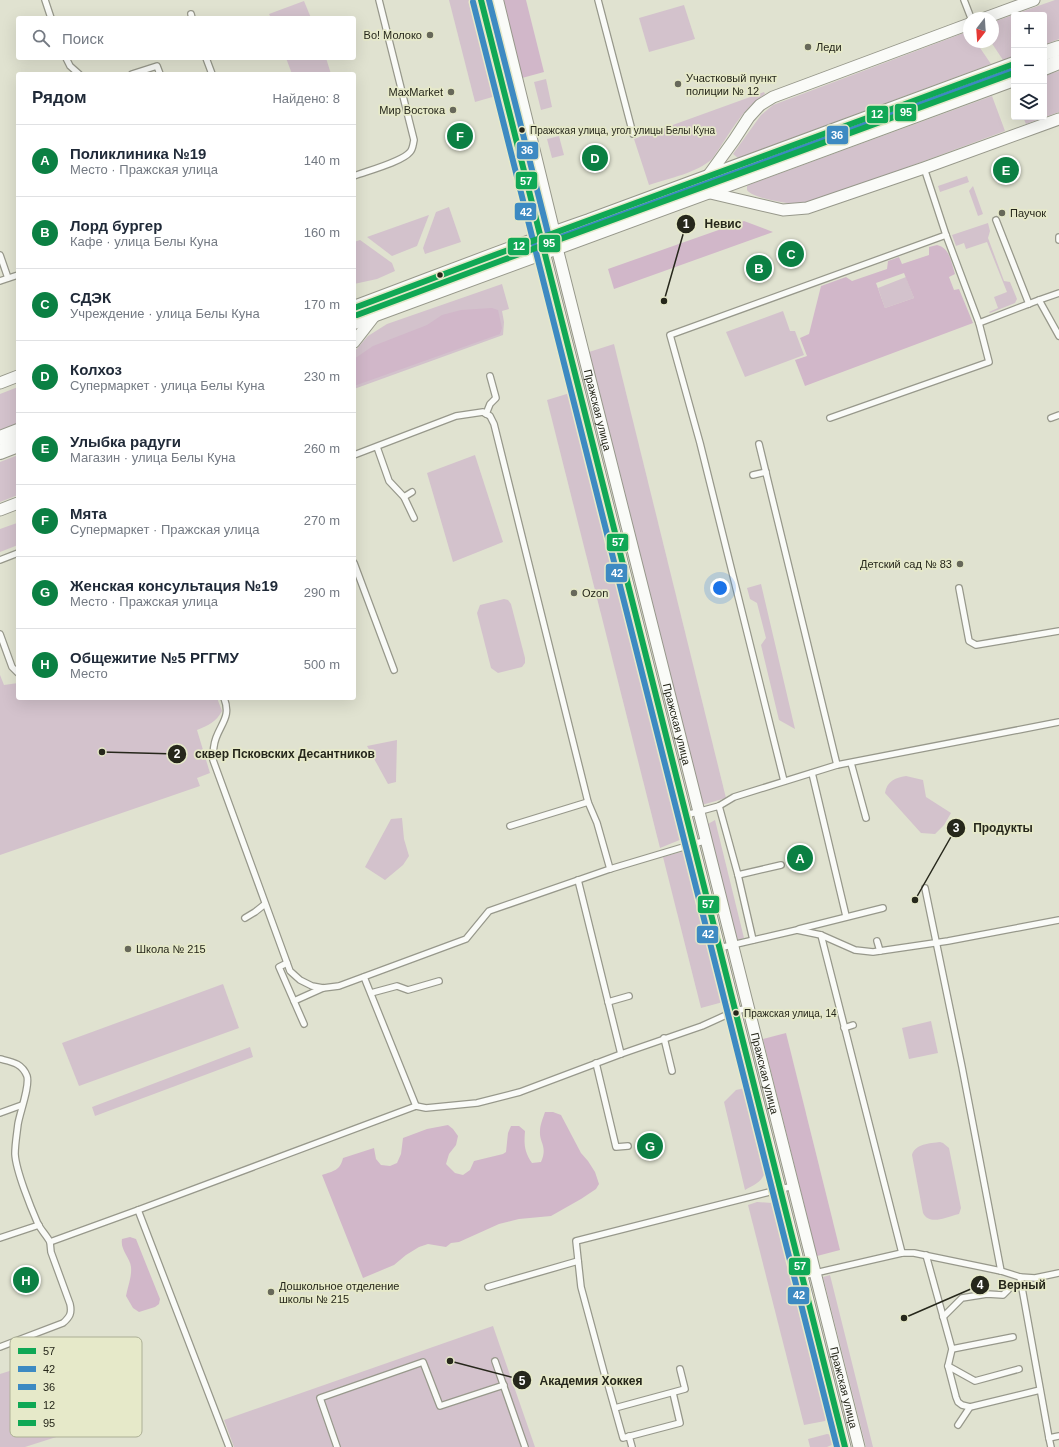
<!DOCTYPE html>
<html lang="ru">
<head>
<meta charset="utf-8">
<style>
  body { margin:0; font-family:Helvetica,sans-serif; background:#f2f2f3; color:#1f2937 }
  .controls { position:absolute; right:12px; top:12px; display:grid; overflow:hidden; border-radius:4px; box-shadow:0 4px 16px #0002 }
  .controls button { width:36px; height:36px; display:grid; place-items:center; padding:0; border:0; border-bottom:1px solid #e0e1e3; background:#fff; color:#1f2937; font:20px sans-serif }
  .compass { position:absolute; left:963px; top:12px; width:36px; height:36px; border-radius:50%; background:#fff; box-shadow:0 4px 16px #0002; rotate:197deg }
  .you { position:absolute; left:720px; top:588px; width:14px; height:14px; margin:-10px; border:3px solid #fff; border-radius:50%; background:#1a73e8; box-shadow:0 0 0 6px #1a73e833 }
  .badge { display:grid; place-items:center; width:26px; height:26px; border-radius:50%; background:#0b8043; color:#fff; font-size:13px; font-weight:700 }
  .pin { position:absolute; translate:-50% -50%; border:2px solid #fff; box-shadow:0 1px 4px #0006 }
  .list { margin:0; padding:0; list-style:none }
  h2 { display:flex; justify-content:space-between; align-items:center; height:52px; margin:0; padding:0 16px; font-size:17px }
  h2 small { font-size:13px; font-weight:400; color:#747a83 }
  .list li { display:grid; grid-template-columns:26px 1fr auto; gap:12px; align-items:center; box-sizing:border-box; height:72px; padding:0 16px; border-top:1px solid #e0e1e3 }
  .list b { display:block; font-size:15px; white-space:nowrap }
  .list p { margin:0; font-size:13px; white-space:nowrap; color:#747a83 }
  .list em { font-size:13px; font-style:normal; color:#747a83 }
  .icon { flex:none; width:22px; height:22px; fill:none; stroke:currentColor; stroke-width:2; stroke-linecap:round; stroke-linejoin:round }
  .map { position:relative; flex:none; width:1059px; height:1447px; overflow:hidden }
  .search { position:absolute; background:#fff; box-shadow:0 4px 16px #0002; left:16px; top:16px; width:340px; height:44px; display:flex; align-items:center; gap:10px; box-sizing:border-box; padding:0 14px; border-radius:4px; color:#747a83; font-size:15px }
  .panel { position:absolute; background:#fff; box-shadow:0 4px 16px #0002; left:16px; top:72px; width:340px; height:628px; border-radius:4px }
  .map>svg:first-child { display:block }
  .green { fill:#d3c2cc }
  .forest { fill:#d1b7c9; fill-rule:evenodd }
  .lines { fill:none; stroke-linecap:round; stroke-linejoin:round }
  .service-casing { stroke:#97988b; stroke-width:8 }
  .minor-casing { stroke:#97988b; stroke-width:13 }
  .tertiary-casing { stroke:#97988b; stroke-width:16 }
  .service { stroke:#fafbf8; stroke-width:5.5 }
  .minor { stroke:#fafbf8; stroke-width:11 }
  .tertiary { stroke:#fafbf8; stroke-width:14 }
  .bus-1-casing { stroke:#e6e9c9; stroke-width:9 }
  .bus-2-casing { stroke:#e6e9c9; stroke-width:9 }
  .bus-3-casing { stroke:#e6e9c9; stroke-width:9 }
  .bus-4-casing { stroke:#e6e9c9; stroke-width:9 }
  .bus-5-casing { stroke:#e6e9c9; stroke-width:9 }
  .bus-1 { stroke:#10a855; stroke-width:6 }
  .bus-2 { stroke:#3d8ac2; stroke-width:6 }
  .bus-3 { stroke:#3d8ac2; stroke-width:6 }
  .bus-4 { stroke:#10a855; stroke-width:6 }
  .bus-5 { stroke:#10a855; stroke-width:6 }
  .poi-dot { fill:#67685a; stroke:#e6e9c9; stroke-width:1.5 }
  .bus-dot { fill:#26271b; stroke:#e6e9c9; stroke-width:1.5 }
  .labels { text-anchor:middle; stroke-width:3.5; stroke-linejoin:round; paint-order:stroke }
  .bus-label { font-size:10px; fill:#26271b; stroke:#e6e9c9; text-anchor:start }
  .poi-label { font-size:11px; fill:#26271b; stroke:#e6e9c9; text-anchor:start }
  .street-label { font-size:11px; fill:#26271b; stroke:#e6e9c9 }
  .key { fill:#e6e9c9; stroke:#acaf95; stroke-width:1 }
  .key-label { font-size:11px; fill:#26271b }
  .leader { fill:none; stroke:#26271b; stroke-width:1.5 }
  .callout-dot { fill:#26271b; stroke:#e6e9c9; stroke-width:1.5 }
  .mark-label { font-size:12px; text-anchor:middle; font-weight:bold; fill:#fff }
  .callout-label { font-size:12px; text-anchor:middle; font-weight:bold; fill:#26271b; stroke:#e6e9c9; stroke-width:3.5; stroke-linejoin:round; paint-order:stroke }
  .line-badge { stroke:#e6e9c9; stroke-width:1.5 }
  .badge-label { font-size:11px; text-anchor:middle; font-weight:bold; fill:#fff }
</style>
</head>
<body>
<div class="map">
<svg width="1059" height="1447" viewBox="0 0 1059 1447">
  <rect width="100%" height="100%" fill="#e0e2d0"/>
  <g class="green">
    <path d="M449,0H472L496,96L475,102Z"/>
    <path d="M1055,0H1059V39L1044,45V15H1014V56L1003,60L991,42H993V22Z"/>
    <path d="M304,1L311,18H271L269,14Z"/>
    <path d="M684,5L695,39L649,52L639,18Z"/>
    <path d="M969,31V42H976L991,64L738,158L733,154L761,115L773,105Z"/>
    <path d="M286,58H326L331,74H292Z"/>
    <path d="M1059,71V112L1026,124L1023,117H1044V76Z"/>
    <path d="M546,79L552,107L541,110L534,82Z"/>
    <path d="M764,92L765,94C741,109 728,137 712,159C697,173 669,178 649,185L634,139Z"/>
    <path d="M992,96L1005,131L816,201C810,202 804,204 798,204C787,204 752,198 747,190V186L751,184Z"/>
    <path d="M559,136L564,155L552,158L547,139Z"/>
    <path d="M967,176L969,182L940,192L938,186Z"/>
    <path d="M973,186L983,214L978,216L969,191Z"/>
    <path d="M449,207L461,242L425,254L423,248L436,212Z"/>
    <path d="M429,215L417,246L392,256L367,237Z"/>
    <path d="M988,223L990,231L988,238L1004,281L1010,282L1017,299L1015,303L990,313L989,312L998,308L994,297L1007,292L987,242L966,249L964,243L956,246L952,235Z"/>
    <path d="M360,240L392,263L395,271L377,279L354,284V242Z"/>
    <path d="M906,277L914,298L885,308L878,288Z"/>
    <path d="M502,284L509,309L502,311L504,322L503,335L354,389V352L368,336L387,324Z"/>
    <path d="M783,311L790,331H795L804,355L745,377L726,332Z"/>
    <path d="M614,344L726,798L702,805L589,352Z"/>
    <path d="M18,387V423L0,430V394Z"/>
    <path d="M570,393L682,839L660,848L547,400Z"/>
    <path d="M18,455V495L0,502V462Z"/>
    <path d="M475,455L503,542L453,562L427,473Z"/>
    <path d="M17,523L18,545L0,552V529Z"/>
    <path d="M761,584L795,729L779,720L761,645L766,638L757,603L750,599L747,588Z"/>
    <path d="M504,599L508,600L511,604L525,658V663L522,667L498,673L491,668L477,613L480,605Z"/>
    <path d="M0,675L4,685L18,683V698H217L222,711C216,722 209,725 197,730L210,773L197,778L200,786L0,855Z"/>
    <path d="M397,740L396,782L388,784L367,746Z"/>
    <path d="M906,776L923,780L926,797L951,813L944,825L935,834L921,833L885,793C887,781 895,778 906,776Z"/>
    <path d="M402,818L404,839L409,856L403,865L385,880L365,867L391,819Z"/>
    <path d="M715,820L744,938L737,940L708,824Z"/>
    <path d="M685,851L723,1002L701,1008L663,857Z"/>
    <path d="M223,984L239,1028L79,1086L62,1043Z"/>
    <path d="M931,1021L938,1053L909,1059L902,1028Z"/>
    <path d="M250,1047L253,1057L95,1116L92,1107Z"/>
    <path d="M745,1088L765,1171C763,1182 754,1185 745,1190L724,1102L736,1090Z"/>
    <path d="M940,1142L943,1143L949,1148L961,1208L959,1214L955,1215C945,1218 929,1225 923,1213L912,1155C915,1144 930,1143 940,1142Z"/>
    <path d="M757,1202L772,1203L775,1207L828,1418L825,1421L804,1425L748,1205Z"/>
    <path d="M830,1275L873,1447H866L823,1277Z"/>
    <path d="M493,1326L535,1447H234L224,1420Z"/>
    <path d="M98,1343L122,1416L25,1447H0V1374Z"/>
    <path d="M827,1434L832,1435L834,1444L827,1447H810L808,1439Z"/>
  </g>
  <g class="forest">
    <path d="M502,0H526L544,72L522,78Z"/>
    <path d="M744,221L773,232L614,289L608,269Z"/>
    <path d="M937,245C950,248 951,262 955,274L949,277L954,290L959,289L973,323L805,386L795,360L807,356L800,338L809,334L821,286L846,277L852,281L887,269L888,261L899,257L902,264L929,255V247ZM904,273L914,298L885,308L876,283Z"/>
    <path d="M492,308L498,310L502,328L500,334L354,386V359L373,346L427,325L442,315L461,310Z"/>
    <path d="M786,1033L840,1250L817,1256L763,1039Z"/>
    <path d="M545,1112H553L561,1115L581,1153L588,1161L595,1172L599,1184L596,1189L581,1199L551,1216L519,1219L499,1224L459,1242L451,1243L446,1247L428,1244L419,1247L406,1255L394,1265L363,1278L322,1175C333,1171 340,1171 343,1158L374,1148L376,1159L381,1165L390,1166L397,1163L401,1154L403,1138L427,1129L448,1125L453,1129L458,1136L456,1145L449,1154L446,1164L455,1173L463,1175L470,1170L474,1161L503,1154L506,1152L508,1133L511,1126H519L525,1131C524,1144 524,1151 532,1163L541,1162C548,1146 539,1143 540,1131C540,1125 543,1118 545,1112Z"/>
    <path d="M130,1237L136,1239L160,1299L159,1304L155,1307L139,1312L133,1308L126,1296C128,1286 132,1276 131,1267C130,1257 120,1250 122,1239Z"/>
  </g>
  <g class="lines">
    <defs>
      <g id="service">
        <path d="M45,0L51,18"/>
        <path d="M598,0L633,134"/>
        <path d="M964,0L971,18"/>
        <path d="M191,14L192,18"/>
        <path d="M66,58L70,66L79,74"/>
        <path d="M206,58L212,74"/>
        <path d="M132,74L157,66L160,74"/>
        <path d="M924,168L946,235L979,323L1039,300L1059,336"/>
        <path d="M354,176C367,171 402,162 410,152C413,149 413,144 414,140L379,0"/>
        <path d="M996,220L1029,304"/>
        <path d="M1059,237V240"/>
        <path d="M0,255L8,278"/>
        <path d="M0,281L18,275"/>
        <path d="M1039,300L1059,293"/>
        <path d="M486,414L490,404L496,398L490,376"/>
        <path d="M830,418L989,362L979,323"/>
        <path d="M1051,418L1059,415"/>
        <path d="M759,444L837,765"/>
        <path d="M377,447L389,481L404,497L414,518"/>
        <path d="M354,455L456,416L483,412L490,416L494,424L588,802L597,823L610,869"/>
        <path d="M753,475L766,472"/>
        <path d="M404,497L412,492"/>
        <path d="M0,560L18,553"/>
        <path d="M354,563L394,670"/>
        <path d="M959,588L969,641L976,645L1059,631"/>
        <path d="M0,634L12,667L18,673"/>
        <path d="M224,698C231,716 222,722 216,738C213,746 213,752 213,760L290,971L300,980L312,986L323,988L339,986L466,939L489,911L610,869L707,840"/>
        <path d="M851,763L866,818"/>
        <path d="M812,773L846,916"/>
        <path d="M784,781L700,443L670,335L946,235"/>
        <path d="M719,806L738,875L753,940"/>
        <path d="M686,815L719,806L734,797L837,765L1059,722"/>
        <path d="M510,826L588,802"/>
        <path d="M738,875L781,865"/>
        <path d="M578,880L621,1054"/>
        <path d="M925,888L962,1067L1001,1271"/>
        <path d="M245,918L255,912L265,904"/>
        <path d="M799,929L883,908"/>
        <path d="M821,935L902,1253"/>
        <path d="M877,941L880,951"/>
        <path d="M719,948L797,930L821,935L855,950L873,952L948,941L1059,920"/>
        <path d="M287,963L279,967L304,1024"/>
        <path d="M364,977L416,1106"/>
        <path d="M371,993L397,986L408,990L439,981"/>
        <path d="M294,1001L323,988"/>
        <path d="M608,1002L629,996"/>
        <path d="M844,1028L853,1025"/>
        <path d="M664,1038L672,1071"/>
        <path d="M0,1059C12,1062 22,1063 27,1076C30,1086 20,1112 18,1124C17,1133 15,1144 15,1154C16,1171 31,1208 38,1224C41,1230 47,1236 50,1242L138,1210L416,1106L426,1108L477,1103L520,1092L621,1054L702,1026L735,1011L749,1008"/>
        <path d="M596,1063L616,1147L628,1146"/>
        <path d="M0,1113L22,1105"/>
        <path d="M138,1210L229,1447"/>
        <path d="M0,1238L39,1225"/>
        <path d="M926,1255L952,1349L948,1366L956,1397L958,1402L962,1405L970,1407"/>
        <path d="M802,1276L902,1253H914L1001,1271L1020,1277L1035,1278L1059,1273"/>
        <path d="M1020,1277L1049,1438L1059,1436"/>
        <path d="M488,1287L578,1261"/>
        <path d="M943,1317L962,1298L987,1294L1003,1295L1008,1290"/>
        <path d="M0,1347L63,1323C70,1317 72,1313 70,1304L51,1252L50,1242"/>
        <path d="M952,1349L1013,1337"/>
        <path d="M495,1361L525,1447"/>
        <path d="M948,1366L975,1381L1019,1369"/>
        <path d="M605,1376L581,1287L576,1241L793,1186"/>
        <path d="M607,1381L623,1438L680,1423L673,1393"/>
        <path d="M615,1408L685,1389L680,1369"/>
        <path d="M958,1425L970,1407L1040,1390"/>
        <path d="M629,1436L632,1447"/>
        <path d="M1049,1438L1051,1447"/>
        <path d="M337,1447L320,1398L423,1362L440,1406L504,1385"/>
      </g>
      <g id="minor">
        <path d="M985,18L1034,0"/>
        <path d="M708,176L734,140L749,117L760,105L773,97L969,24"/>
        <path d="M706,192L783,210L807,208L924,168L1059,119"/>
        <path id="s1" d="M557,248L859,1447"/>
        <path d="M544,252L845,1447"/>
        <path d="M354,342L375,315"/>
        <path d="M0,383L18,376"/>
        <path d="M0,510L18,503"/>
      </g>
      <g id="tertiary">
        <path d="M481,0L543,246"/>
        <path d="M496,0L555,242"/>
        <path d="M1044,53L1059,48"/>
        <path d="M1044,68L1059,62"/>
        <path d="M354,308C432,279 510,248 589,221L1014,64"/>
        <path d="M354,322L1014,79"/>
        <path d="M0,438L18,431"/>
        <path d="M0,452L18,445"/>
      </g>
    </defs>
    <use href="#service" class="service-casing"/>
    <use href="#minor" class="minor-casing"/>
    <use href="#tertiary" class="tertiary-casing"/>
    <use href="#service" class="service"/>
    <use href="#minor" class="minor"/>
    <use href="#tertiary" class="tertiary"/>
    <defs>
      <path id="bus-1" d="M481,0L845,1447"/>
      <path id="bus-2" d="M473,2L837,1447"/>
      <path id="bus-3" d="M489,0L550,241L1011,71"/>
      <path id="bus-4" d="M354,308L500,253L1014,64"/>
      <path id="bus-5" d="M357,315L503,260L1014,73"/>
    </defs>
    <use href="#bus-1" class="bus-1-casing"/>
    <use href="#bus-2" class="bus-2-casing"/>
    <use href="#bus-3" class="bus-3-casing"/>
    <use href="#bus-4" class="bus-4-casing"/>
    <use href="#bus-5" class="bus-5-casing"/>
    <use href="#bus-1" class="bus-1"/>
    <use href="#bus-2" class="bus-2"/>
    <use href="#bus-3" class="bus-3"/>
    <use href="#bus-4" class="bus-4"/>
    <use href="#bus-5" class="bus-5"/>
  </g>
  <g class="poi-dot">
    <circle cx="430" cy="35" r="4"/>
    <circle cx="808" cy="47" r="4"/>
    <circle cx="678" cy="84" r="4"/>
    <circle cx="451" cy="92" r="4"/>
    <circle cx="453" cy="110" r="4"/>
    <circle cx="1002" cy="213" r="4"/>
    <circle cx="960" cy="564" r="4"/>
    <circle cx="574" cy="593" r="4"/>
    <circle cx="128" cy="949" r="4"/>
    <circle cx="271" cy="1292" r="4"/>
  </g>
  <g class="bus-dot">
    <circle cx="522" cy="130" r="3.5"/>
    <circle cx="440" cy="275" r="3.5"/>
    <circle cx="736" cy="1013" r="3.5"/>
  </g>
  <g class="labels">
    <g class="bus-label">
      <text x="530" y="134">Пражская улица, угол улицы Белы Куна</text>
      <text x="744" y="1017">Пражская улица, 14</text>
    </g>
    <g class="poi-label">
      <text x="422" y="39" text-anchor="end">Во! Молоко</text>
      <text x="816" y="51">Леди</text>
      <text x="686" y="82">Участковый пункт<tspan x="686" dy="13">полиции № 12</tspan></text>
      <text x="443" y="96" text-anchor="end">MaxMarket</text>
      <text x="445" y="114" text-anchor="end">Мир Востока</text>
      <text x="1010" y="217">Паучок</text>
      <text x="952" y="568" text-anchor="end">Детский сад № 83</text>
      <text x="582" y="597">Ozon</text>
      <text x="136" y="953">Школа № 215</text>
      <text x="279" y="1290">Дошкольное отделение<tspan x="279" dy="13">школы № 215</tspan></text>
    </g>
    <g class="street-label">
      <text dy="4" stroke="none"><textPath href="#s1" startOffset="167">Пражская улица</textPath></text>
      <text dy="4" stroke="none"><textPath href="#s1" startOffset="491">Пражская улица</textPath></text>
      <text dy="4" stroke="none"><textPath href="#s1" startOffset="851">Пражская улица</textPath></text>
      <text dy="4" stroke="none"><textPath href="#s1" startOffset="1175">Пражская улица</textPath></text>
    </g>
  </g>
  <rect x="10" y="1337" width="132" height="100" rx="6" class="key"/>
  <rect x="18" y="1348" width="18" height="6" fill="#10a855"/>
  <rect x="18" y="1366" width="18" height="6" fill="#3d8ac2"/>
  <rect x="18" y="1384" width="18" height="6" fill="#3d8ac2"/>
  <rect x="18" y="1402" width="18" height="6" fill="#10a855"/>
  <rect x="18" y="1420" width="18" height="6" fill="#10a855"/>
  <g class="key-label">
    <text x="43" y="1355">57</text>
    <text x="43" y="1373">42</text>
    <text x="43" y="1391">36</text>
    <text x="43" y="1409">12</text>
    <text x="43" y="1427">95</text>
  </g>
  <path class="leader" d="M664 301L686 224M102 752L177 754M915 900L956 828M904 1318L980 1285M450 1361L522 1380"/>
  <g class="callout-dot">
    <circle cx="664" cy="301" r="4"/>
    <circle cx="102" cy="752" r="4"/>
    <circle cx="915" cy="900" r="4"/>
    <circle cx="904" cy="1318" r="4"/>
    <circle cx="450" cy="1361" r="4"/>
    <circle cx="686" cy="224" r="10"/>
    <circle cx="177" cy="754" r="10"/>
    <circle cx="956" cy="828" r="10"/>
    <circle cx="980" cy="1285" r="10"/>
    <circle cx="522" cy="1380" r="10"/>
  </g>
  <g class="mark-label">
    <text x="686" y="228">1</text>
    <text x="177" y="758">2</text>
    <text x="956" y="832">3</text>
    <text x="980" y="1289">4</text>
    <text x="522" y="1385">5</text>
  </g>
  <g class="callout-label">
    <text x="723" y="228">Невис</text>
    <text x="285" y="758">сквер Псковских Десантников</text>
    <text x="1003" y="832">Продукты</text>
    <text x="1022" y="1289">Верный</text>
    <text x="591" y="1385">Академия Хоккея</text>
  </g>
  <g class="line-badge">
    <rect x="894" y="103" width="23" height="19" rx="4" fill="#10a855"/>
    <rect x="866" y="105" width="23" height="19" rx="4" fill="#10a855"/>
    <rect x="826" y="125" width="23" height="20" rx="4" fill="#3d8ac2"/>
    <rect x="516" y="141" width="23" height="19" rx="4" fill="#3d8ac2"/>
    <rect x="515" y="171" width="23" height="19" rx="4" fill="#10a855"/>
    <rect x="514" y="202" width="23" height="19" rx="4" fill="#3d8ac2"/>
    <rect x="538" y="234" width="23" height="19" rx="4" fill="#10a855"/>
    <rect x="507" y="237" width="23" height="19" rx="4" fill="#10a855"/>
    <rect x="606" y="533" width="23" height="19" rx="4" fill="#10a855"/>
    <rect x="605" y="563" width="23" height="20" rx="4" fill="#3d8ac2"/>
    <rect x="697" y="895" width="23" height="19" rx="4" fill="#10a855"/>
    <rect x="696" y="925" width="23" height="19" rx="4" fill="#3d8ac2"/>
    <rect x="788" y="1257" width="23" height="19" rx="4" fill="#10a855"/>
    <rect x="787" y="1286" width="23" height="19" rx="4" fill="#3d8ac2"/>
  </g>
  <g class="badge-label">
    <text x="906" y="116">95</text>
    <text x="877" y="118">12</text>
    <text x="837" y="139">36</text>
    <text x="527" y="154">36</text>
    <text x="526" y="185">57</text>
    <text x="526" y="216">42</text>
    <text x="549" y="247">95</text>
    <text x="519" y="250">12</text>
    <text x="618" y="546">57</text>
    <text x="617" y="577">42</text>
    <text x="708" y="908">57</text>
    <text x="708" y="938">42</text>
    <text x="800" y="1270">57</text>
    <text x="799" y="1299">42</text>
  </g>
</svg>
<div class="controls">
<button>+</button>
<button>−</button>
<button><svg class="icon" aria-label="layers" viewBox="0 0 24 24"><path d="M12 4l9 5-9 5-9-5zM3 14l9 5 9-5"/></svg></button>
</div>
<svg class="compass" viewBox="-18 -18 36 36"><path d="M0-13l5 13h-10z" fill="#e53935"/><path d="M0 13l5-13h-10z" fill="#747a83"/></svg>
<div class="you"></div>
<div class="pin badge" style="left:800px;top:858px">A</div>
<div class="pin badge" style="left:759px;top:268px">B</div>
<div class="pin badge" style="left:791px;top:254px">C</div>
<div class="pin badge" style="left:595px;top:158px">D</div>
<div class="pin badge" style="left:1006px;top:170px">E</div>
<div class="pin badge" style="left:460px;top:136px">F</div>
<div class="pin badge" style="left:650px;top:1146px">G</div>
<div class="pin badge" style="left:26px;top:1280px">H</div>
<div class="search"><svg class="icon" aria-label="search" viewBox="0 0 24 24"><circle cx="10" cy="10" r="6"/><path d="M15 15l6 6"/></svg>Поиск</div>
<section class="panel">
<h2>Рядом<small>Найдено: 8</small></h2>
<ul class="list">
<li><span class="badge">A</span><div><b>Поликлиника №19</b><p>Место · Пражская улица</p></div><em>140 m</em></li>
<li><span class="badge">B</span><div><b>Лорд бургер</b><p>Кафе · улица Белы Куна</p></div><em>160 m</em></li>
<li><span class="badge">C</span><div><b>СДЭК</b><p>Учреждение · улица Белы Куна</p></div><em>170 m</em></li>
<li><span class="badge">D</span><div><b>Колхоз</b><p>Супермаркет · улица Белы Куна</p></div><em>230 m</em></li>
<li><span class="badge">E</span><div><b>Улыбка радуги</b><p>Магазин · улица Белы Куна</p></div><em>260 m</em></li>
<li><span class="badge">F</span><div><b>Мята</b><p>Супермаркет · Пражская улица</p></div><em>270 m</em></li>
<li><span class="badge">G</span><div><b>Женская консультация №19</b><p>Место · Пражская улица</p></div><em>290 m</em></li>
<li><span class="badge">H</span><div><b>Общежитие №5 РГГМУ</b><p>Место</p></div><em>500 m</em></li>
</ul>
</section>
</div>
</body>
</html>
